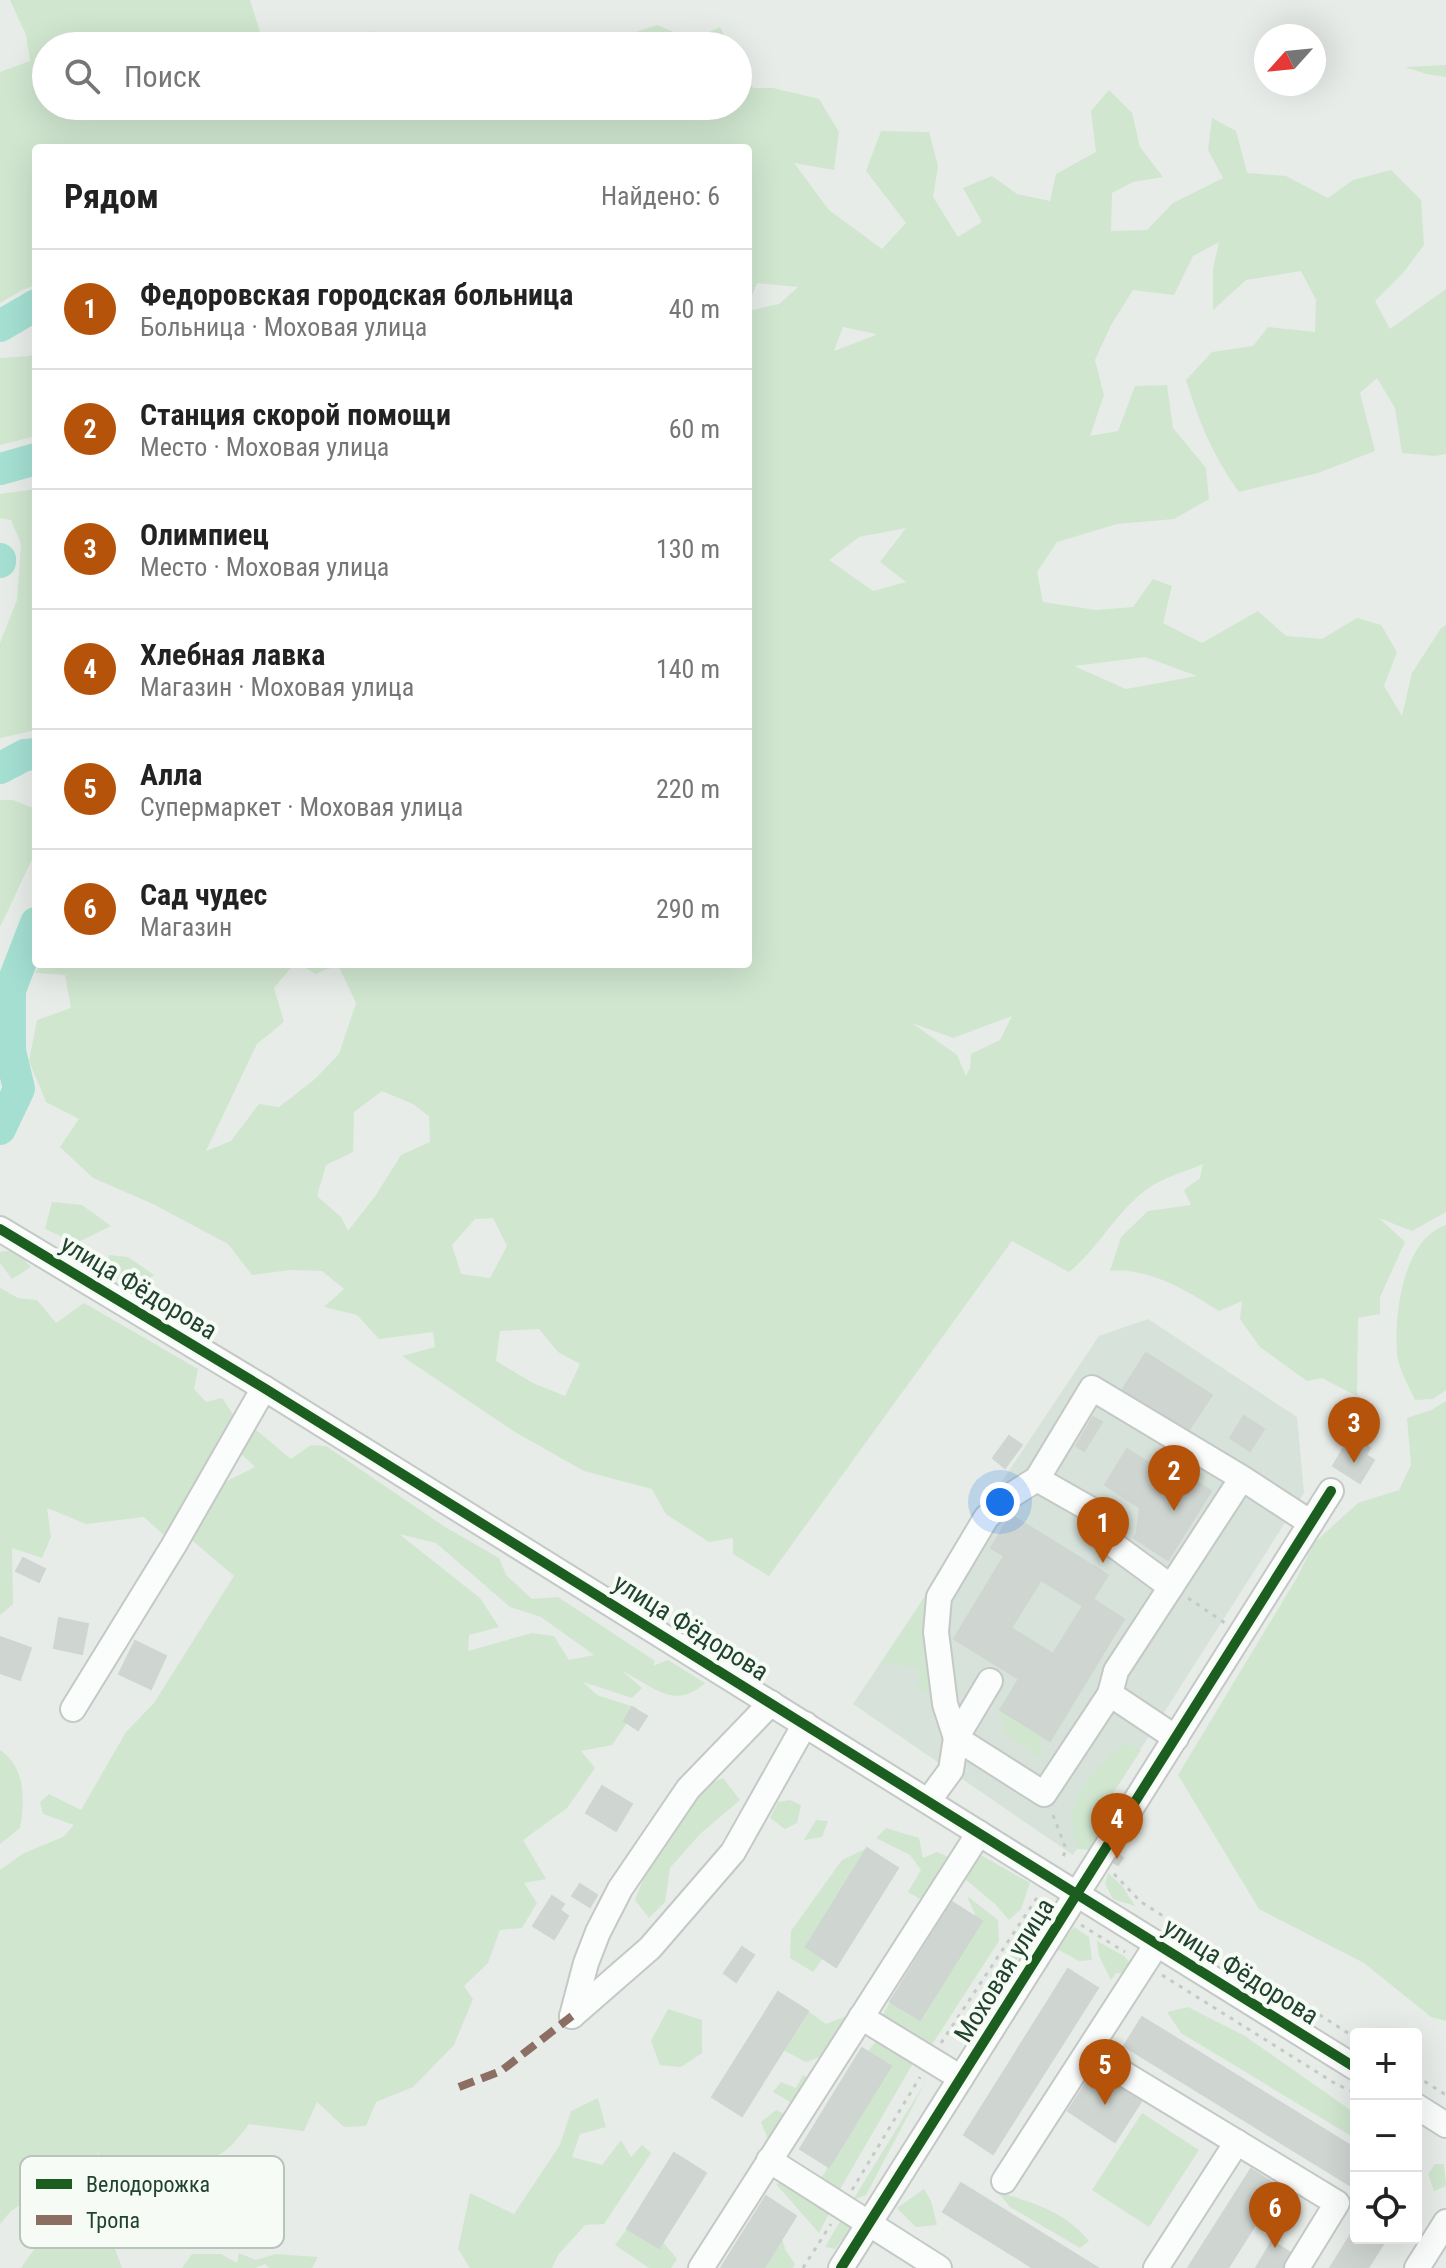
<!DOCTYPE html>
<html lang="ru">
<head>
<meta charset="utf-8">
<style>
  body { margin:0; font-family:"Roboto Condensed",sans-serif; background:#f2f2f2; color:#222 }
  .controls { position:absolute; right:24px; bottom:24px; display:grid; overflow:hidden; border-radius:8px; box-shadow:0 8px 32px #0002 }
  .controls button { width:72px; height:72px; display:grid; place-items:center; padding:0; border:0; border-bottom:2px solid #e0e0e0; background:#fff; color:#222; font:40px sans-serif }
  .compass { position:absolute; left:1254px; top:24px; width:72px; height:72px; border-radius:50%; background:#fff; box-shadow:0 8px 32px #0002; rotate:243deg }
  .you { position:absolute; left:1000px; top:1502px; width:28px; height:28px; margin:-20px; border:6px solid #fff; border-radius:50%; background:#1a73e8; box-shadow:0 0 0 12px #1a73e833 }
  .badge { display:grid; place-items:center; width:52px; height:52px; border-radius:50%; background:#b45309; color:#fff; font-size:26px; font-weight:700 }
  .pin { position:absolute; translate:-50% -66px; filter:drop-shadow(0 2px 4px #0008) }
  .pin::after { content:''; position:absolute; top:42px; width:28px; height:24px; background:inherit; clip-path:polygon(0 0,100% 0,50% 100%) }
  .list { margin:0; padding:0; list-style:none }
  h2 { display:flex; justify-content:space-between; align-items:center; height:104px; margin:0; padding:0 32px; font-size:34px }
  h2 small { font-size:26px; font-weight:400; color:#767676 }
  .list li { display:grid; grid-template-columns:52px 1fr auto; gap:24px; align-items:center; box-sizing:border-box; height:120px; padding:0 32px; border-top:2px solid #e0e0e0 }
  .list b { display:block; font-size:30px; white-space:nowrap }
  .list p { margin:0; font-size:26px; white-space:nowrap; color:#767676 }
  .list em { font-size:26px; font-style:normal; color:#767676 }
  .icon { flex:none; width:44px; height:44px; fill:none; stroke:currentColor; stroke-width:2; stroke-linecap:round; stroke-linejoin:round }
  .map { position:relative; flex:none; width:1446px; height:2268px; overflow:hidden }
  .search { position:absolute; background:#fff; box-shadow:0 8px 32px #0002; left:32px; top:32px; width:720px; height:88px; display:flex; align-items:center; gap:20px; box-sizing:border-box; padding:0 28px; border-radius:44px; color:#767676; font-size:30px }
  .panel { position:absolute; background:#fff; box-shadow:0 8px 32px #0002; left:32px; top:144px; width:720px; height:824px; border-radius:8px }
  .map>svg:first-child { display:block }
  .built { fill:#d7e2da }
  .green { fill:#d0e6cf; fill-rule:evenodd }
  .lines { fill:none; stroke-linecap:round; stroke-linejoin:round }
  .river { stroke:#a4dfd2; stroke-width:32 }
  .building { fill:#cfd5d1; stroke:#cfd5d1; stroke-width:2; fill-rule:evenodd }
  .minor-casing { stroke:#c4c9c5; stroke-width:28 }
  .path { stroke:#c2ccc5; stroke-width:3; stroke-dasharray:4 6; stroke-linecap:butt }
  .minor { stroke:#fbfcfc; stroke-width:24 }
  .quiet { stroke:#8d6e63; stroke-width:8; stroke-dasharray:16 8; stroke-linecap:butt }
  .cycleway-casing { stroke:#f6fbf6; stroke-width:15 }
  .cycleway { stroke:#1b5e20; stroke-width:10 }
  .labels { text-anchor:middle; stroke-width:8; stroke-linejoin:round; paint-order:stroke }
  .street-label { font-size:26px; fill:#21432e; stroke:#f6fbf6 }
  .key { fill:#f6fbf6; stroke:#b6c4ba; stroke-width:2 }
  .key-label { font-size:22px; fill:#21432e }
</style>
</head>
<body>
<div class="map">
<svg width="1446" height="2268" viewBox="0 0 1446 2268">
  <rect width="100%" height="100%" fill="#e7ece8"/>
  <path class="built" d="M1148,1319L1297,1417L1304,1493L1073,1855L853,1704L1099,1336Z"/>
  <g class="green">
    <path d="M10,0H250L260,32L272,46H46V106H738V60L753,88H773L819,99L839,132L834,170L794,163L829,210L882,249L906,223L866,171L881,131L929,132L938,166L933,197L958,237L982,222L963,188L992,176L1017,194L1050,201L1056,174L1096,152L1091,111L1109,90L1132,113L1140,147L1163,177L1133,182L1112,193L1111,231L1147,230L1173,203L1223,178L1208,150L1212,118L1236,131L1247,173L1286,176L1328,198L1353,180L1391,170L1421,200L1424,245L1403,273L1375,301L1390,329L1446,289V454L1435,456L1402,453L1395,408L1377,378L1360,393L1375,451L1318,473L1239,492C1212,454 1200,424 1186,380L1212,352L1253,346L1268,327L1315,332L1316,300L1301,271L1246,280L1213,310V269L1219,242L1193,256L1174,295L1133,290L1111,325L1095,360L1104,395L1090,436L1118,431L1135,386L1167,385L1173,428L1206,468L1209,499L1174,519L1117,524L1057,542L1037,572L1043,602L1096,610L1133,607L1153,579L1172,586L1163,623L1202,643L1258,611L1286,636L1322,639L1357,618L1381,625L1397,652L1384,686L1402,716L1412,673L1441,628L1446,625V1212L1412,1231L1379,1218L1405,1242L1380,1297V1314L1358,1318L1357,1396L1322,1378L1307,1381L1260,1347L1240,1319L1242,1301L1219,1311C1187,1291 1149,1267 1110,1271L1121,1237L1148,1211L1191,1205L1184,1190L1200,1178L1203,1164C1185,1172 1161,1178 1146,1190C1115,1213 1098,1249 1069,1272L1012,1241L769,1576L733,1554V1538L709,1542L666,1514L652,1489L584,1471L515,1432L402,1356L435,1347L433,1332L379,1339L357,1315L324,1307L344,1289L322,1271L290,1270L252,1275L228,1244L153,1204L93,1178L60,1147L79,1119L46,1102L29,1061L37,1020L71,1008L65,975L35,973L41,964H294L274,988L284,1022L257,1044L206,1151L231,1141L259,1104L279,1107L315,1079L339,1054L356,1003L338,965L315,974L300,964H748V311L779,304L798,287L757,283L748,306V148H36V285L22,290L0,303V72L30,61L26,35ZM843,327L876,334V335L834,351ZM906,528L880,562L906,582L873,591L829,560L859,537ZM1145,657L1197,676L1126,689L1074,666ZM1012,1016L1000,1040L971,1054L970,1068L966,1076L957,1055L912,1023L953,1038ZM382,1091L413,1104L429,1116L430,1142L401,1155L376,1195L348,1231L341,1217L317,1196L326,1165L353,1152L354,1112ZM493,1218L507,1246L490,1278L461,1274L452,1245L475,1219ZM539,1329L558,1352L580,1364L565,1396L533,1383L496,1361L500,1331Z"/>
    <path d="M657,25L693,40L720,27L730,46H607L624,36Z"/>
    <path d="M373,31L396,46H361Z"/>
    <path d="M1446,65V77L1426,74L1405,67Z"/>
    <path d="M36,353V436L0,445V358L29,356Z"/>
    <path d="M36,489V730L0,738V643L17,600L21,544L11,520L0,518V494Z"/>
    <path d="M0,800H13L36,809V851L0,927Z"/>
    <path d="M52,1202L82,1205L111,1226L76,1243L45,1229Z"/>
    <path d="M1446,1225V1390L1433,1399L1415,1400C1409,1386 1398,1368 1397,1353C1394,1314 1403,1239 1446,1225Z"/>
    <path d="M14,1250L31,1267L12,1279L0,1263V1252Z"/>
    <path d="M109,1255L128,1257L154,1275L138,1286L102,1274Z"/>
    <path d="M0,1288L18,1298L37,1300L56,1323L84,1303L198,1369L194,1389L206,1402L222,1398L236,1419L180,1518L165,1536L144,1517L86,1524L47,1508L51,1537L42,1558L12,1548L13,1604L0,1615Z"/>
    <path d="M1446,1401V2021L1431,2017L1364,1963L1259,1909L1178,1775L1298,1576L1314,1543L1358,1503L1399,1490L1411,1465L1407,1418L1431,1410Z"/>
    <path d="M255,1429L291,1459L311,1445L326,1446L445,1527L499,1558L506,1575L532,1599L558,1597L655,1661L653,1666L668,1660L705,1683C675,1711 653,1686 622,1671L642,1688L632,1698L583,1682L597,1695L637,1708L612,1745L581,1751L595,1768L567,1808L523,1840L546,1879L524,1883L537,1903L522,1928L500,1930L488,1963L464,1986L473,1999L454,2045L413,2087L376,2102L366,2126L344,2127L317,2102L304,2131L249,2124C226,2154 219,2163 179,2155L151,2184L127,2183L98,2153L86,2218L109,2232L122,2268H21L35,2248H73L41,2221L51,2185L11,2211L0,2224V1870L24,1853L63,1837L74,1825L43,1814L40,1802L49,1794L81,1810L126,1732L154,1703L234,1576L187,1536L221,1484L255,1467L238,1451ZM399,1534L436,1543L510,1607L541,1617L594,1655L569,1660L554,1636L532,1633L468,1651L469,1635L499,1627L480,1598Z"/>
    <path d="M971,1527L936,1608V1694L918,1691L919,1668L881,1663Z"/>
    <path d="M1000,1710L1040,1735L1042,1759L1005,1733Z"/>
    <path d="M1125,1743L1141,1750L1095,1821L1111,1835L1091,1850L1077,1849C1076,1841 1072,1831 1072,1823C1071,1791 1103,1762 1125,1743Z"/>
    <path d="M0,1750C26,1768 25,1800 20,1828L0,1844Z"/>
    <path d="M723,1778L740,1800L700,1834L670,1868L665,1902L649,1918L635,1900L650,1862L704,1786Z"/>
    <path d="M790,1800L801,1805L797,1823L785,1829L770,1818L778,1802Z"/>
    <path d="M816,1820L828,1821L822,1837L804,1840Z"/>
    <path d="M886,1828L919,1838L923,1858L937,1852L951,1858L927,1903L908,1892L921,1870L910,1855L876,1838Z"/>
    <path d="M867,1848L806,1947L823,1958L813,1972L790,1958L791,1931L842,1860Z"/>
    <path d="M979,1854L1030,1883L1021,1909L1009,1920L995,1904L965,1879Z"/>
    <path d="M1108,1873L1123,1887L1135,1906L1113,1899L1105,1884Z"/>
    <path d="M967,1896L998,1920L999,1941L931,2046L882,2016L890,2002L921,2020L982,1921L976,1917Z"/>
    <path d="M1037,1910L1047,1920L1034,1933L1024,1928Z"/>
    <path d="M1074,1927L1089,1937L1092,1960L1079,1961L1057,1949Z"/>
    <path d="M1020,1934L1031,1939L1022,1955L983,1993Z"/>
    <path d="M1097,1941L1124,1956L1130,1963L1126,1974L1116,1973L1111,1980L1099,1956Z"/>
    <path d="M1188,2007L1245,2036L1356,2114V2139L1181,2033L1167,2012Z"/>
    <path d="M668,2009L702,2020V2053L681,2067L660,2065L651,2041Z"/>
    <path d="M808,2011L826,2024L852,2014L831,2053L806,2062L783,2050Z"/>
    <path d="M881,2036L916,2058L839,2191L820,2180L889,2069L867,2052Z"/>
    <path d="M803,2075L810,2080L795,2105L773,2092L781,2082L796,2088Z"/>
    <path d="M926,2081L866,2195L853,2200Z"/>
    <path d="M598,2098L606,2127L580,2134L572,2157L602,2165L621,2140L631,2157L642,2145L651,2153L604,2224L585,2225L558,2255L552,2268H470L458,2249L470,2193L514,2214L560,2145L571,2111Z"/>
    <path d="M776,2110L788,2116L771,2146L761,2122Z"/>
    <path d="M1142,2113L1199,2150L1149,2227L1092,2190Z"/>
    <path d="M1435,2164H1444L1446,2186L1434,2191L1428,2174Z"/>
    <path d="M789,2180L832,2208L819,2233L776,2184Z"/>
    <path d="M924,2189L931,2201L937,2225L916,2227L897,2208Z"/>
    <path d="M998,2192C1032,2202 1066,2212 1089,2241L1080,2248L1010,2207Z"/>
    <path d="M845,2213L854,2223L835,2249L825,2247Z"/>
    <path d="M627,2229L658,2248L663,2242L677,2259L671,2268H649L615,2245Z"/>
    <path d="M782,2239L786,2251L795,2264L793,2268H764Z"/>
    <path d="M239,2253L256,2260L276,2254L318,2257L312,2268H269L265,2264L255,2268H182L192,2254H221L237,2263Z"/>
  </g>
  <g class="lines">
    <g class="river">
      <path d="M0,326L36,305"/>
      <path d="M0,469L36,459"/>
      <path d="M0,559V562"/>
      <path d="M0,768L25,755L36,754"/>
      <path d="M0,1129L19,1089L10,1051V990L36,923"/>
    </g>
  </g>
  <g class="building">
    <path d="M1146,1353L1212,1395L1186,1434L1121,1392Z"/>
    <path d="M1244,1416L1264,1429L1250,1451L1230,1438Z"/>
    <path d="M1093,1417L1102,1422L1084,1451L1076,1446Z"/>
    <path d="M1009,1436L1022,1445L1005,1468L993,1458Z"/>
    <path d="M1363,1443L1370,1448L1366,1455L1374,1460L1360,1483L1333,1466L1346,1444L1358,1451Z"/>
    <path d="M1127,1449L1157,1468L1149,1481L1164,1490L1137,1531L1140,1508L1105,1485Z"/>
    <path d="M1177,1469L1211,1491L1168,1560L1134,1538Z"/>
    <path d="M1011,1515L1108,1575L1093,1599L1124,1619L1050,1741L1000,1710L1019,1679L954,1639L1004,1556L991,1548ZM1041,1580L1083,1606L1053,1654L1011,1628Z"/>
    <path d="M23,1558L45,1569L39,1582L16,1571Z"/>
    <path d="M59,1618L88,1624L82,1654L54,1648Z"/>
    <path d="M0,1637L31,1648L20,1680L0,1673Z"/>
    <path d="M135,1641L166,1656L151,1689L119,1674Z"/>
    <path d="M632,1707L647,1716L638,1730L624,1721Z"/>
    <path d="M602,1786L632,1804L616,1831L586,1813Z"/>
    <path d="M867,1848L898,1868L836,1967L806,1947Z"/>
    <path d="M1116,1853L1123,1858L1118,1865L1111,1861Z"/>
    <path d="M580,1884L597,1895L590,1907L572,1896Z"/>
    <path d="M552,1896L564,1904L560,1910L568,1916L554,1939L533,1926Z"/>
    <path d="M952,1902L982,1921L920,2020L890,2002Z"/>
    <path d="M742,1947L754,1955L736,1982L724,1973Z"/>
    <path d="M1068,1969L1098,1988L993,2154L964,2135Z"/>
    <path d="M778,1992L808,2011L742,2116L712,2097Z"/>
    <path d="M1142,2017L1356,2149V2189L1124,2046Z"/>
    <path d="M862,2048L891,2066L829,2167L800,2149Z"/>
    <path d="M1095,2069L1142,2100L1115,2142L1068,2111Z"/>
    <path d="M674,2153L706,2173L659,2248L627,2229Z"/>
    <path d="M1251,2169L1279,2187L1228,2268H1188Z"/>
    <path d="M961,2183L1098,2268H1033L943,2212Z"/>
    <path d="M766,2196L796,2216L764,2268H721Z"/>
    <path d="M1356,2226V2238H1387L1368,2268H1330Z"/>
    <path d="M1272,2241L1294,2255L1286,2268H1256Z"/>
  </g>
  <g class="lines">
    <defs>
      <g id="minor">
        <path d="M0,1229L264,1388L1356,2068"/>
        <path d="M1242,1478L1116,1671L1110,1694L1044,1794L956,1738L945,1704L936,1632L939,1597L986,1518L1007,1498L1037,1479L1092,1388L1242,1478L1311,1523"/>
        <path d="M1037,1479L1102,1516L1107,1540L1171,1587"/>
        <path d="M1110,1694L1176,1738"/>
        <path d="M73,1709L174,1545L264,1388"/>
        <path d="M929,1800L951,1770L956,1738L990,1681"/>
        <path d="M572,2016L650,1948L733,1852L805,1724"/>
        <path d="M572,2016L586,1963L598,1932L620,1889L688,1789L771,1703"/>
        <path d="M861,2017L961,2078"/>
        <path d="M1088,2052L1337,2203L1297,2268"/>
        <path d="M1416,2106L1446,2125"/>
        <path d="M769,2160L939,2268"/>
        <path d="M1004,2181L1157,1944"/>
        <path d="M701,2268L979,1833"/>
        <path d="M841,2268L1331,1491"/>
        <path d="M1156,2268L1237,2142"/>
        <path d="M1417,2268L1446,2222"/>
      </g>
    </defs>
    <use href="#minor" class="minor-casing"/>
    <g class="path">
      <path d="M1188,1598L1225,1623"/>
      <path d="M1053,1815L1066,1849L1062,1860"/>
      <path d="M1114,1874L1141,1902L1356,2038"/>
      <path d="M1081,1925L1125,1952"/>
      <path d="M1162,1975L1336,2084L1356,2093"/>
      <path d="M941,2043L1038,1896"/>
      <path d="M1416,2076L1446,2095"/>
      <path d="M852,2190L920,2077"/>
      <path d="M803,2268L831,2224"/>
    </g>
    <use href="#minor" class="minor"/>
    <path class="quiet" d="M459,2087L501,2071L572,2016"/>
    <defs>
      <g id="cycleway">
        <path d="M0,1229L264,1388L1356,2068"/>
        <path d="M841,2268L1331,1491"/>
      </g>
    </defs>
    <use href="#cycleway" class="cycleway-casing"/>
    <use href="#cycleway" class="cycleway"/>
  </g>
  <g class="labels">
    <g class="street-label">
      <text transform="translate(139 1287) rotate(31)" y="9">улица Фёдорова</text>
      <text transform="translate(691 1627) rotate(32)" y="9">улица Фёдорова</text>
      <text transform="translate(1004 1970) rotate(-58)" y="9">Моховая улица</text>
      <text transform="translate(1241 1971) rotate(32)" y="9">улица Фёдорова</text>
    </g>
  </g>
  <rect x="20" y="2156" width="264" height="92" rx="12" class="key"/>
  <rect x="36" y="2179" width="36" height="10" fill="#1b5e20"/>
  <rect x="36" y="2215" width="36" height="10" fill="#8d6e63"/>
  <g class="key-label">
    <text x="86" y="2192">Велодорожка</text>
    <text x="86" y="2228">Тропа</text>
  </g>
</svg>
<div class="controls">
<button>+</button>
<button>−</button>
<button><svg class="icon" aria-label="locate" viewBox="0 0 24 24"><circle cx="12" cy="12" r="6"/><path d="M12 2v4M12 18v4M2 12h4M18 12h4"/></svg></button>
</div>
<svg class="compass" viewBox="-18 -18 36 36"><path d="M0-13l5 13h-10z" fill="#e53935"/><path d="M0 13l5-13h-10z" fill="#767676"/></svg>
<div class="you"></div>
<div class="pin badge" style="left:1103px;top:1563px">1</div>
<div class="pin badge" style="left:1174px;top:1511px">2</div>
<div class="pin badge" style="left:1354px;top:1463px">3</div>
<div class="pin badge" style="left:1117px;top:1859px">4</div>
<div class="pin badge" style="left:1105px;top:2105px">5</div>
<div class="pin badge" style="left:1275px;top:2248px">6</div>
<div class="search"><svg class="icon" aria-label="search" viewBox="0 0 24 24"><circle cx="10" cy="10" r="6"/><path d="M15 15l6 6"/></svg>Поиск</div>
<section class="panel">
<h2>Рядом<small>Найдено: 6</small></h2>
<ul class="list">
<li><span class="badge">1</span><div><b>Федоровская городская больница</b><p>Больница · Моховая улица</p></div><em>40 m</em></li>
<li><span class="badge">2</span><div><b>Станция скорой помощи</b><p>Место · Моховая улица</p></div><em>60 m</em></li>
<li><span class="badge">3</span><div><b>Олимпиец</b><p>Место · Моховая улица</p></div><em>130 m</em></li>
<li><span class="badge">4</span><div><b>Хлебная лавка</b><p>Магазин · Моховая улица</p></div><em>140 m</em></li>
<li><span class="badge">5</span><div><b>Алла</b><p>Супермаркет · Моховая улица</p></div><em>220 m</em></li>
<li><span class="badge">6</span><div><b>Сад чудес</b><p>Магазин</p></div><em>290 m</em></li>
</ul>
</section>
</div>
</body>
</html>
